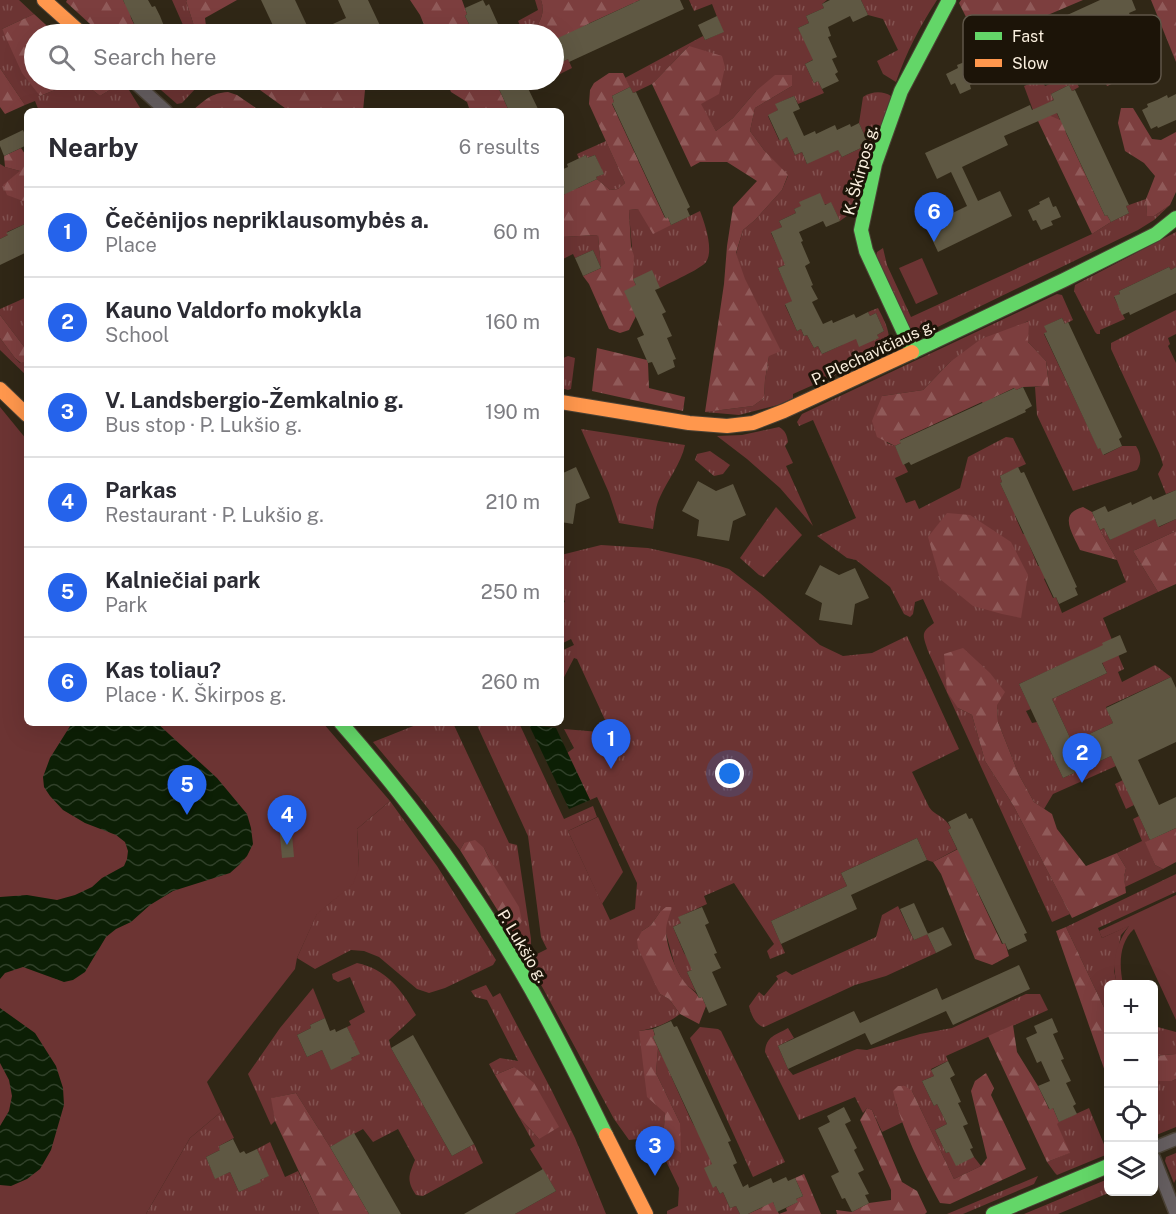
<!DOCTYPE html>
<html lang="en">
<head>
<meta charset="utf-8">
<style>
  body { margin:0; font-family:"Public Sans",sans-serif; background:#f2f2f3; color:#2b2b33 }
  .controls { position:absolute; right:18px; bottom:18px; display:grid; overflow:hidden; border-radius:9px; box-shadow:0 6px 24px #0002 }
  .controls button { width:54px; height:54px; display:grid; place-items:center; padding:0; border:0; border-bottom:2px solid #e1e1e2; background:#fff; color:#2b2b33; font:30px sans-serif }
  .you { position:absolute; left:730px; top:774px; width:21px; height:21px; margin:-15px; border:4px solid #fff; border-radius:50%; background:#1a73e8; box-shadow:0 0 0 9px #1a73e833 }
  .badge { display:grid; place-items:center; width:39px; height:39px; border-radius:50%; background:#2563eb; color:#fff; font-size:20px; font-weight:700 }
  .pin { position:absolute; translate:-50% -50px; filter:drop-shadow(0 2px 3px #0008) }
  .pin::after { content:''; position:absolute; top:32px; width:21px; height:18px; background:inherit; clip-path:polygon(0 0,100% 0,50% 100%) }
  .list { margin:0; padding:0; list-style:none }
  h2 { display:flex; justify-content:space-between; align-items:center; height:78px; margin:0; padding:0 24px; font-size:26px }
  h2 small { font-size:20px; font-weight:400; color:#7c7c81 }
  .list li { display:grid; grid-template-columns:39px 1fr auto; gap:18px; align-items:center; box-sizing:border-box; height:90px; padding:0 24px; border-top:2px solid #e1e1e2 }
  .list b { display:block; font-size:22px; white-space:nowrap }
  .list p { margin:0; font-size:20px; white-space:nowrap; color:#7c7c81 }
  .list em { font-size:20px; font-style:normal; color:#7c7c81 }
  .icon { flex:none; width:33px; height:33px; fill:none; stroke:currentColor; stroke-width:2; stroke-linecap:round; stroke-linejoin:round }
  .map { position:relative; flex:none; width:1176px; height:1214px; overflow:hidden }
  .search { position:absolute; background:#fff; box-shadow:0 6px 24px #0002; left:24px; top:24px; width:540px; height:66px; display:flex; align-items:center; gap:15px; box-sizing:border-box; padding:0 21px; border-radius:33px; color:#7c7c81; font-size:22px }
  .panel { position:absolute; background:#fff; box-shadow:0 6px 24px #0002; left:24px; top:108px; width:540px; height:618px; border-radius:9px }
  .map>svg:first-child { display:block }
  .grass { fill:url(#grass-tufts) }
  .forest { fill:url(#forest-firs) }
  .park { fill:#6c3433 }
  .water { fill:url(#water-waves) }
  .building { fill:#5f5843 }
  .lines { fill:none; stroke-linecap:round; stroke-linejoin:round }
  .street-casing { stroke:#4b4235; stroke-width:15 }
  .fast-casing { stroke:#4b4235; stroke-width:16 }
  .slow-casing { stroke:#4b4235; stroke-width:16 }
  .street { stroke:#665f61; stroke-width:12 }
  .fast { stroke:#63d668; stroke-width:14 }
  .slow { stroke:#ff974d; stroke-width:14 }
  .labels { text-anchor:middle; stroke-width:6; stroke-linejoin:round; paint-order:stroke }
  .street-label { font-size:16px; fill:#faefde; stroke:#1c1408 }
  .key { fill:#1c1408; stroke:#5f5648; stroke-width:1.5 }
  .key-label { font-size:16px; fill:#faefde }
</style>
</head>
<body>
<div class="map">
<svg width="1176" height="1214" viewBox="0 0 1176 1214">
  <defs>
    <pattern id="grass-tufts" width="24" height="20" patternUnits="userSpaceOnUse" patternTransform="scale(1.5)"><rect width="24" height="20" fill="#6c3433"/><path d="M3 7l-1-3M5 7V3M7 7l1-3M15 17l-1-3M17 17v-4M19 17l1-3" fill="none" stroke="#825250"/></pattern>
    <pattern id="forest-firs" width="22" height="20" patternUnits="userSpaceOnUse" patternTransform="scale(1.5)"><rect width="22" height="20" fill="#7c3e3e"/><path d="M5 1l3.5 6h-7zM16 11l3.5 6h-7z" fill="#905a59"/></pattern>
    <pattern id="water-waves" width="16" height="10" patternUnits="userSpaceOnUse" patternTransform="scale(1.5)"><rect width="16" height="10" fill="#0c1f05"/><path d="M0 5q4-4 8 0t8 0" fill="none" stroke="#304029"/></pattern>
  </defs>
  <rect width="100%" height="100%" fill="#302716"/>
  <g class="grass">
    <path d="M0,0H19L34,14L2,29L40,96L80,80L100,96L113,88L119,81L129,90L142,111H39L35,101L25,105L0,68Z"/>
    <path d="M172,0H187L186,1L196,32L202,34H187Z"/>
    <path d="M535,0H541C546,14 539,23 532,34H524L518,21L538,10Z"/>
    <path d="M689,0H827L822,4L824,8L806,16L809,23L798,28L816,58L805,64L814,83L818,81L824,93L798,104L794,96L776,104L778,110L768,116L779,140L787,137L795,155L802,152L807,164L836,145L842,157L861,148L860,145L867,141L859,123L863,97C872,91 883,91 891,96L851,213L840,221L831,203C819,207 806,204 794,209L796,213L779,221L782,227L771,233L780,252L790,263L778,268L787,288L796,299L785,305L797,331L801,329L804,336L807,335L814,348L818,346L822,354L842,345L854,335L878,338L877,335L884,331L876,313L870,316L868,312L878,308C885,322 893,335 887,352L793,394V398L778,405L739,415L705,412L753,406L764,398L765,380L769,356L736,254L743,230L755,220L782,190L788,176L764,150L750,131L755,108L792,86L756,91L733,118L716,131L700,104L689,46L652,84L633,93L625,78L703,36L705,40L723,32L712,4L694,11Z"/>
    <path d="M861,0H937C919,28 907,51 896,82L883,74L877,61L898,50L883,19L868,15Z"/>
    <path d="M554,44L562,62L568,59L572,68L554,77Z"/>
    <path d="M1066,69L1070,70L1079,87L1072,91L1069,85L1051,94L1054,100L1051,101L1060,120L1037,121L1024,86L1041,79L1045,86L1060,80L1057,72Z"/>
    <path d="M156,80H195L197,87L182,103L177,104L153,83Z"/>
    <path d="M606,141L625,183L618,189L610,190L597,179L596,177L603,174L595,155L587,158L586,155L579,159L577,154Z"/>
    <path d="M0,164L5,167L20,171L23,201L27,200V227L25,224L7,232L8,235L0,239Z"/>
    <path d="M1146,199L1147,215L1154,216L1170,205L1154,220L1138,230L917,337L912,333L876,256L877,252L883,248L887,265L911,317L1092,234L1111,222L1129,213L1126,206Z"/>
    <path d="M638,209L671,225L700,211C705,224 714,250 706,262C701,269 669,283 660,288L633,279C634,256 630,233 629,210Z"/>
    <path d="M1176,232V267L1171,270L1169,267L1119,291L1120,294L1114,297L1125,319L1100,330V334H1097L1095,332L1074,291L1075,285Z"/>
    <path d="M598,235L601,268L593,250L575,258L573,254L561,260V237Z"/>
    <path d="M1057,294L1062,295L1073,320L1065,324L1062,318L1045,326L1047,332L1044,334L1098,448H1100L1104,455L1122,446H1136C1141,454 1142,462 1137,470L1073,491L1037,415L1035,387L1049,385L1046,361L1028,342V321L950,362L923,390L882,396L887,443L895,446L908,472L895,478L906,503L915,500L919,509L960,488L968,457L1006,437L1013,438L1026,464L1000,476L1002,482L1000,483L1009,502L1012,501L1017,514L1015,516L1023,534L1026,533L1030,547L1038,566L1041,565L1047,577L1044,579L1053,598L1056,597L1062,613L1126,582L1117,560L1100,530L1104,528L1110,540L1153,516L1159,527L1176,519V531L1133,551L1158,592L1103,618L1124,669L1118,672L1122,682L1155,665L1171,677L1106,707L1113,723L1072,742L1052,699L1107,673L1096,649L1019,684L1031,709L1026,711L1032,723L1037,722L1063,778L1111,756L1116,766L1053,794L1044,809L1034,802L1019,775L998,722L997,705L958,708L972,715L985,761L1013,805L1070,914L1052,922L928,651C923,635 920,633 934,623L923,599L915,602L913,614L910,617L904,614L890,587L856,560L847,558L817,536L856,518L813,420L799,426L797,422L802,414Z"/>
    <path d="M27,297V353L25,348L0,315V309Z"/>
    <path d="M1176,310V334L1168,338L1170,344L1168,346L1176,363V490L1166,494L1158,474L1163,465L1160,455L1111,349V343Z"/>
    <path d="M0,338L15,358L20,363L27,361V376L0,350Z"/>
    <path d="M568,356L575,358L571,389L568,390L561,388V359Z"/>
    <path d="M779,427C785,430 787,435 788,442L785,446L793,463L786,466L813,526L780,488L747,459L717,436L742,435Z"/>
    <path d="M581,429L685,445C681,464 668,479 660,497C655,507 655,518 653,529L619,523L609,493Z"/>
    <path d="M710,451L730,465L723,474L714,476L695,460L697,454Z"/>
    <path d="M776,507L802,535L764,577L759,575L740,558Z"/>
    <path d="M601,545L648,548L698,559L729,569L760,593L820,645L843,656L872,653L907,636L959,749L912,772L929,807C935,816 944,815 951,828L948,830L957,849L933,862L927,860L917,838L841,873L847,886L771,921L785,953L770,959L767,951L774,944L734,883L704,896L707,904L679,917L681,923L673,927L684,953L695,969L687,972L696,992L684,983L675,966L660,912L651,925L642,931L660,994L669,999L680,1014C667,1024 655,1028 639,1031L665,1113L663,1140L680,1123L656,1073L658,1048L662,1056L665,1055L668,1069L676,1087L691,1120L715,1163L714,1187L716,1186L720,1194L723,1192L730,1208L736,1206L740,1214H667V1211L678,1206L679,1188L664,1157L646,1138L629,1140L614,1119L527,959L547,949L541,937L528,836L476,723H519L564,819L593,806L597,817L568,831L610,920L635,909L637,883L597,797L590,800L567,753L574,748L564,729L611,733L577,659L574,658L561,683V651L574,645L571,639L561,644V604L565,602L561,592V555Z"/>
    <path d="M421,723H453L509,843L517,845L531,939V947L528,952L524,954L508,927L519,926L522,921L484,848L464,843L460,850L419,797L373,742Z"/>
    <path d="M1123,780L1134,805L1126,809L1115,784Z"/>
    <path d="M390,801L437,866L496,960L493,965L445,988L429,993L417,989L379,957L364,951L351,950L315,969L297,958L317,913L331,902L359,867L357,829Z"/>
    <path d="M1139,816L1150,840L1146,842L1155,865L1163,869L1125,887L1124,877L1126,868L1117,853L1142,841L1133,819Z"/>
    <path d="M1176,874V892L1098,928L1102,938L1130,925L1121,935L1114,971L1117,984H1108V1016L1066,927Z"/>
    <path d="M898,906L914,940L927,934L936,953L886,976L855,985L764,1027C755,1025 751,1014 749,1006L759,992L764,996L778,979L776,976L786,971L792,975L876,937L882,915Z"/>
    <path d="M357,963C386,969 401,989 416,1015L389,1040L391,1048L452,1156L474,1144L483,1163L423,1196L416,1195C406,1180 409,1175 415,1160L398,1129L373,1142L363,1129L330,1147L296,1093L272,1098L275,1121L271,1125L248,1074L280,1028L313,988L325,1018L310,1025L311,1028L297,1035L307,1057L322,1050L331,1069L359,1054L347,1027L351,1025L349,1021L365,1012L350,977L338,982L333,979L332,974Z"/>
    <path d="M486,985L493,997L500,993L552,1091L575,1138L606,1214H515L556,1191L530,1149L535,1146L519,1117L539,1139L514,1067L495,1075L489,1064L500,1058L518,1061L487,1000L475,997L471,991Z"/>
    <path d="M1026,994H1040L1048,1010L946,1056L948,1061L931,1069L934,1076L922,1081L934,1106L937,1104L947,1124L935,1130L946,1153L949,1152L974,1157L981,1166L954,1179L912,1091L896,1104L903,1122L882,1132L872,1110L867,1108L863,1113L855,1097L799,1120L765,1052C766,1036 776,1035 788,1028L794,1038L778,1046L788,1069L793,1075L857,1049L867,1050L920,1034L952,1028Z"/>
    <path d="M1154,1026L1176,1032V1054L1154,1056Z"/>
    <path d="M700,1027L718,1029L721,1031L785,1162L753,1177L690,1038Z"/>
    <path d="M1176,1079V1127L1154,1136V1081H1172Z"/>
    <path d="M1089,1108L1108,1154L1057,1175L1055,1173L1047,1162L1069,1153L1056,1123Z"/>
    <path d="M221,1112L234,1138L219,1146L220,1150L206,1157L215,1178L230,1172L239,1192L260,1182V1180L268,1176L257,1149L270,1142L285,1177L298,1171L319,1214H146L190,1138Z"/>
    <path d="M1176,1153V1179L1174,1183L1165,1161L1166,1157Z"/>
    <path d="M1038,1176L1034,1184L963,1214H947Z"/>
    <path d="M1108,1179V1192H1111L1058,1214H1024Z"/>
  </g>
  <g class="forest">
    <path d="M67,0H123L125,4L128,3L131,18L139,34H101L66,2Z"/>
    <path d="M187,0H237L205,18L207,34L196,32L186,1Z"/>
    <path d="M410,0H462L467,14L465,16L474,34H428L420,15Z"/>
    <path d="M541,0H640L590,23L554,44V34H532C539,23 546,14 541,0Z"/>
    <path d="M961,0H1083L998,36L982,49L959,3Z"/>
    <path d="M1151,0H1176V62Z"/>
    <path d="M34,14L56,34H34V80H104L113,88L100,96L80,80L40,96L22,73L2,29Z"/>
    <path d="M689,46L722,56L725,67L719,94L701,104L716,131L733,118L756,91L775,75H792V86L755,108L750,131L764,150L788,175L782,190L755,220L743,230L736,253L745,279L781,351L769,356L765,380L764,398L753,406L705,412L724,284L727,246L733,207L757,181L727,162H700L691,167L652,84Z"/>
    <path d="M1154,50L1159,63L1107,86L1101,73Z"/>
    <path d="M0,68L25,105L5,114L0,107Z"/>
    <path d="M609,73H623L630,87L612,96L614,102L612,104L665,218L668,217L671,225L653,234L638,209L629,210L631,246L634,256L633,279L636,285V316L629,330L620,333L609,329L589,284L583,276L601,268L598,235L561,237V196L565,194L564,191L578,188L597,179L610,190L618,189L625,183L589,104L590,90L594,83Z"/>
    <path d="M249,80H283L300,90L330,80H359L365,90L363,111H289L260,90Z"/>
    <path d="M446,80H495L509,111H470L467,102L451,92Z"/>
    <path d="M228,92L237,95L256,108L254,111H192C205,100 211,93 228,92Z"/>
    <path d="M1121,108H1133L1152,139L1161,140L1176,132V192L1170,205L1154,216H1147L1146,199L1155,176L1144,163L1125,151L1118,123Z"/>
    <path d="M1046,114L1060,120L1063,119L1066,133L1105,216L1107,215L1111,222L1092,234L1038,121Z"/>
    <path d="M21,148L27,157V200L23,201L7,195L3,185L20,171L5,167L4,156Z"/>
    <path d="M0,315L25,348L27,361L21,363L15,358L0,338Z"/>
    <path d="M1029,321L1028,342L1046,361L1049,386L1023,387L1016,390L1014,388L995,397L984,405L982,402L900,440L901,443L895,446L877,437L872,421L882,396L923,390L950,362L981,339Z"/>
    <path d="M597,348L647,360L648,363L649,388L685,397L683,411L592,391Z"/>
    <path d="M1083,507L1092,512L1100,530L1117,560L1080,550C1076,540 1061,519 1074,511C1077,509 1080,508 1083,507Z"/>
    <path d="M947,513L970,515L1011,542L1028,575L1021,618L1002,614L973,606L940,579L928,537Z"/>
    <path d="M1176,531V584L1158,592L1133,551Z"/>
    <path d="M963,648L990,673L1005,692L997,705L998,722L1019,775L1034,802L1052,814L1057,829L1086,866L1117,853L1126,868L1124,877L1126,893L1072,918L1013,805L985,761L972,715L958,708L947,692L944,654Z"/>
    <path d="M1176,828V862L1163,869L1155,865L1145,842Z"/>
    <path d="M475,840L484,848L489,858L519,907L522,921L519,926L508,927L460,850L464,843Z"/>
    <path d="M960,848L978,893L1002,944L1005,943L1009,956L992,965L975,959L941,874L933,862Z"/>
    <path d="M666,907H672C670,914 666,923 666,931C666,944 675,969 683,980C687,987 695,990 699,998L702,997L706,1006L699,1024L680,1014L669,999L660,994L638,948L637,940L642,931L651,925L660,912Z"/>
    <path d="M1066,927L1108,1016V1080L1056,931Z"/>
    <path d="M1013,1025L1017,1052L1038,1086L1049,1109L1053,1108L1059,1122L1057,1124L1070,1153L1047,1162L988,1036Z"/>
    <path d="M653,1029L655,1036L653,1037L658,1048L656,1073L680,1123L681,1153L663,1140L665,1113L647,1097L639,1031Z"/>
    <path d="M1176,1054V1079L1172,1081H1154V1056Z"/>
    <path d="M514,1067L534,1083L559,1127L539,1139L519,1117L495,1075Z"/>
    <path d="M986,1073L994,1088L991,1095L1026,1169L950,1204L940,1203C922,1170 901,1127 893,1091L898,1086H905L912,1091L954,1179L981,1166L987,1158L971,1091L975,1081Z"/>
    <path d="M296,1093L330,1147L369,1214H319L275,1121L271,1098Z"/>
    <path d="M867,1108L872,1110L902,1182L917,1191L927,1212L925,1214H837L836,1210L852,1212L869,1203L891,1200V1190L860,1120Z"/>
    <path d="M804,1174L821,1214H779L787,1211L786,1208L797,1202L796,1199L803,1196L795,1178Z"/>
    <path d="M772,1200L779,1214H748L761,1208Z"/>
  </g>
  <g class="park">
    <path d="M922,258L938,294L916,304L899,268Z"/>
    <path d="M0,407L27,440V723H323L390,801L357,829L359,868L353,884L317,914L297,958L295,969L207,1082L221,1112L190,1138L146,1214H0Z"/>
    <path d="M598,817L623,872L602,904L568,831Z"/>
    <path d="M1176,895V1020L1134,929C1119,943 1119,965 1123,984H1117C1111,963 1116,944 1129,926L1102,938L1099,931Z"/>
  </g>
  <g class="water">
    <path d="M72,723H157L217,778L247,814L251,828L253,844L247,856L239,865L230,873L173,891L150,905L131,922L116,929L106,937L85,972L73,980L64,982L23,967L5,973L0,979V897L27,895L57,900L75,895L92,887L102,878L124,866L127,859L128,851L125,842L116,835L85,823L63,810L50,796L44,787L43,777L50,758Z"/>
    <path d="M529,725L556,728L590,800L569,809Z"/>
    <path d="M0,1008L35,1033L56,1066L63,1088L64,1105L51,1150L40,1169L27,1179L11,1186L0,1185V1126L9,1111L12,1096L9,1080L0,1063Z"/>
  </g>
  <g class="building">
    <path d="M123,0H148L152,7L155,6L160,16L164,26L161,27L165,34H139Z"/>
    <path d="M261,0H295L311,34H277Z"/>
    <path d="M338,0H368L384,34H354L351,29L339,34H311L346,18Z"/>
    <path d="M483,0L486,6L489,4L498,24L495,25L499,34H474L465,16L467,14L465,8Z"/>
    <path d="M640,0H680L684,9L569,62L568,59L562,62L554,44L559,41L558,38Z"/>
    <path d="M830,0H861L868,15L853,22L850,16L828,27L831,36L828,37L837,57L832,59L838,72L835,74L839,81L822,89L818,81L814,83L805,64L813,60L798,28L809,23L806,16L824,8L822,4Z"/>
    <path d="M1100,0H1132L1136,10L1129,13L1130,15L1015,68L1014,66L1008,68L999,50L1005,47L1004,44Z"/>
    <path d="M717,16L724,32L705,40L698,25Z"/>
    <path d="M967,61L971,71L974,69L979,81L970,85L971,89L960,94L955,83L951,85L946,74L958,68L957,65Z"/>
    <path d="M495,80H524L539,111H509Z"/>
    <path d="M1069,85L1072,91L1075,90L1129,205L1126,206L1129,213L1111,222L1107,215L1105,216L1057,113L1004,136L1008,145L962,167L978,201L1000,191L1012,216L938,252L926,226L967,206L951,172L937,179L925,153L1030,105L1032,110L1054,100L1051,94Z"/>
    <path d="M630,87L633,93L636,92L690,207L687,209L690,216L671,225L668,217L666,219L612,103L614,102L612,96Z"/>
    <path d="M1176,94V120L1158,128L1157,126L1151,129L1142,110L1148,107L1147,104L1157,100L1167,95L1168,98Z"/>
    <path d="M794,96L800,109L793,112L804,136L815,131L816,134L835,125L837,130L850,124L851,127L859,123L867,141L860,145L861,148L842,157L838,150L807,164L802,152L795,155L787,137L780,141L768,115L778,110L775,104Z"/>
    <path d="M23,130L27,139V145L4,156L0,146V141Z"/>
    <path d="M586,155L587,158L595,155L604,174L596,177L597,179L561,196V170L568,167L567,164Z"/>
    <path d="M820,193L825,205L831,202L840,221L826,227L823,221L799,232L803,241L801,242L810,263L805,266L813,285L811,286L818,299L812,302L823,324L832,320L833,323L854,314L856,318L868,312L870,316L876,313L884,331L877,335L879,338L859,347L856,339L822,354L818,346L814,348L807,335L804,336L801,329L797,331L785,304L792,301L778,268L785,265L771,232L782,227L779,221L796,213L794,209L801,206L799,202Z"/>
    <path d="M1049,197L1053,207L1056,206L1061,217L1051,221L1053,225L1041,230L1036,220L1033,221L1028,210L1040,204L1039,202Z"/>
    <path d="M27,223V252L0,265V239L8,235L6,233Z"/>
    <path d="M593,250L601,268L583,276L575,258Z"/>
    <path d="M1169,267L1171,270L1176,267V293L1130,315L1129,312L1122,315L1114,296L1120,294L1119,291Z"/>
    <path d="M652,270L660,288L655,290L666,312L662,314L672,336L667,338L676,359L673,360L675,367L658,375L652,362L648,363L637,338L644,335L624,291L636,285L633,279Z"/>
    <path d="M1062,318L1065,324L1068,322L1122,437L1119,439L1122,446L1103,455L1100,448L1098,449L1044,333L1047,332L1044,326Z"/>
    <path d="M1023,387L1032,406L1025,410L1026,412L911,465L909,462L903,465L895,446L901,443L899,441L1015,388L1016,390Z"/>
    <path d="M576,467L590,498L576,504L573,524L561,522V474Z"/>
    <path d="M1018,467L1021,473L1024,472L1077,587L1075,588L1078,595L1059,604L1056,597L1054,598L1000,483L1002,482L1000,476Z"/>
    <path d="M698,481L716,491L733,484L746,515L733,521L729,541L697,536L699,520L682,511Z"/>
    <path d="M1176,490V519L1158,527L1155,519L1110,540L1104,528L1100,530L1092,512L1105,506L1108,512L1131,502L1132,505L1151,496L1153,500Z"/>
    <path d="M820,565L839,575L855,568L869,598L855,604L852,625L819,620L822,603L805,594Z"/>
    <path d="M1120,635L1127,652L1102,663L1107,673L1052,699L1072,742L1113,723L1106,708L1171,677L1176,688V742L1138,760L1159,805L1176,797V828L1150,840L1111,756L1063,778L1019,684L1103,645L1102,643Z"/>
    <path d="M966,813L969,819L972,818L1027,933L1024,934L1027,941L1008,950L1005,943L1003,944L948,830L951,828L948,822Z"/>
    <path d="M291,823L294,857L282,858L279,824Z"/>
    <path d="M917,838L927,860L851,895L857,909L781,944L771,921L847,886L841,873Z"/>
    <path d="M914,903L928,934L914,940L900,909Z"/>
    <path d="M702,907L709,923L705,925L717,953L714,954L721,968L712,972L727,1005L709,1013L702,997L699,998L687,972L692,970L673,927L681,923L678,917Z"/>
    <path d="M943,927L952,945L936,953L927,934Z"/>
    <path d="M1019,965L1030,989L953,1025L946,1011L871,1045L865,1033L788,1069L778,1046L854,1011L860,1023L937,988L942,1000Z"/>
    <path d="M325,1018L330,1031L335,1029L336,1032L347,1027L360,1054L351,1058L352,1060L331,1070L322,1050L307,1057L297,1035L311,1028L310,1025Z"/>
    <path d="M1052,1018L1058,1032L1053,1034L1064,1059L1061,1060L1071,1081L1066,1083L1076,1104L1073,1106L1077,1114L1059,1122L1053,1108L1050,1110L1038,1086L1050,1081L1041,1061L1037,1063L1026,1038L1037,1033L1034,1026Z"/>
    <path d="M671,1021L674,1027L677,1026L731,1141L728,1142L737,1163L733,1165L743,1187L748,1184L749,1188L771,1178L773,1183L786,1177L788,1181L795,1178L803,1196L796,1199L798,1202L777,1212L773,1202L748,1214H740L736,1206L730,1208L723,1192L720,1194L716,1186L713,1188L704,1168L712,1164L653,1037L655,1035L653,1029Z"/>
    <path d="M413,1035L474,1144L452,1156L391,1048Z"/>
    <path d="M948,1061L955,1075L950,1078L961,1102L958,1103L968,1124L963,1126L973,1148L970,1149L974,1157L956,1166L949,1152L946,1153L935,1130L947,1124L937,1104L934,1106L922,1081L934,1076L931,1070Z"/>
    <path d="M844,1107L851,1121L845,1124L857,1148L854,1150L864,1170L858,1173L869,1194L865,1195L869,1203L852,1212L845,1198L842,1199L831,1176L839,1172L818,1128L830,1122L827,1116Z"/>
    <path d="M354,1133L363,1148L401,1214H369L330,1147Z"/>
    <path d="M233,1139L240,1153L244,1151L246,1154L257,1149L269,1176L260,1180L261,1182L239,1192L230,1172L215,1179L206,1157L220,1150L219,1146Z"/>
    <path d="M543,1169L556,1191L515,1214H464Z"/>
  </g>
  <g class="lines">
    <defs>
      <g id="street">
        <path d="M132,80L166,111"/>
        <path d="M1154,1148L1176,1139"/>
        <path d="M1154,1158L1176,1214"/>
      </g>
      <g id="fast">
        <path d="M912,352L1064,280L1156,234L1176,218"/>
        <path d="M913,352L866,251L861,230L875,164L901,91L949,0"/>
        <path d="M341,723C413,805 477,894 531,989C558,1037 582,1086 606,1135"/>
        <path d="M993,1214L1108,1166"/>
      </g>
      <g id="slow">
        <path d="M44,0L82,34"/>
        <path d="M0,389L27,415"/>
        <path d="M561,402L689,423L727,426L753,423L784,411L912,352"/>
        <path d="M606,1135L646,1214"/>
      </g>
    </defs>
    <use href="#street" class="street-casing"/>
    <use href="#fast" class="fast-casing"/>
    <use href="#slow" class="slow-casing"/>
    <use href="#street" class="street"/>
    <use href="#fast" class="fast"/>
    <use href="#slow" class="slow"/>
  </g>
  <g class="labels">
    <g class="street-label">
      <text transform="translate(860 170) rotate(-75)" y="6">K. Škirpos g.</text>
      <text transform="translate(873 352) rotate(-25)" y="6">P. Plechavičiaus g.</text>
      <text transform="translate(523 946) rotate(59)" y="6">P. Lukšio g.</text>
    </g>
  </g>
  <rect x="963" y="15" width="198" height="69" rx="9" class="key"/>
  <rect x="975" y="32" width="27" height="8" fill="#63d668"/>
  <rect x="975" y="59" width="27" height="8" fill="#ff974d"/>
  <g class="key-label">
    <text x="1012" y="42">Fast</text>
    <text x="1012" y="69">Slow</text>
  </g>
</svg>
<div class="controls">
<button>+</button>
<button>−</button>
<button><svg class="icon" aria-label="locate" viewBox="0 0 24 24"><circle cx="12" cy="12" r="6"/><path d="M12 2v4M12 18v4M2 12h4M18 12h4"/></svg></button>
<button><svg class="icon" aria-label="layers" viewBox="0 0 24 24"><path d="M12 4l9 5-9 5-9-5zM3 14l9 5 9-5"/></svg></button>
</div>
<div class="you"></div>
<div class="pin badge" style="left:611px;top:769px">1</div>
<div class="pin badge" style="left:1082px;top:783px">2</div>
<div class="pin badge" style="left:655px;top:1176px">3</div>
<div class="pin badge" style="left:287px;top:845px">4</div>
<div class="pin badge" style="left:187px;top:815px">5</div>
<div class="pin badge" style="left:934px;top:242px">6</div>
<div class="search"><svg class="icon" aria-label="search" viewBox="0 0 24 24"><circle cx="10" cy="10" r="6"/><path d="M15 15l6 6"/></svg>Search here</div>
<section class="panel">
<h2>Nearby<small>6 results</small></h2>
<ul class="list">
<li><span class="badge">1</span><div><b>Čečėnijos nepriklausomybės a.</b><p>Place</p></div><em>60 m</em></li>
<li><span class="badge">2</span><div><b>Kauno Valdorfo mokykla</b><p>School</p></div><em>160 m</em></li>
<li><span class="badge">3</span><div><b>V. Landsbergio-Žemkalnio g.</b><p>Bus stop · P. Lukšio g.</p></div><em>190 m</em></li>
<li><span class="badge">4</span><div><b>Parkas</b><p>Restaurant · P. Lukšio g.</p></div><em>210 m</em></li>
<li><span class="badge">5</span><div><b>Kalniečiai park</b><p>Park</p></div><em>250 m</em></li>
<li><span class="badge">6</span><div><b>Kas toliau?</b><p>Place · K. Škirpos g.</p></div><em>260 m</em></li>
</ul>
</section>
</div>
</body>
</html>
